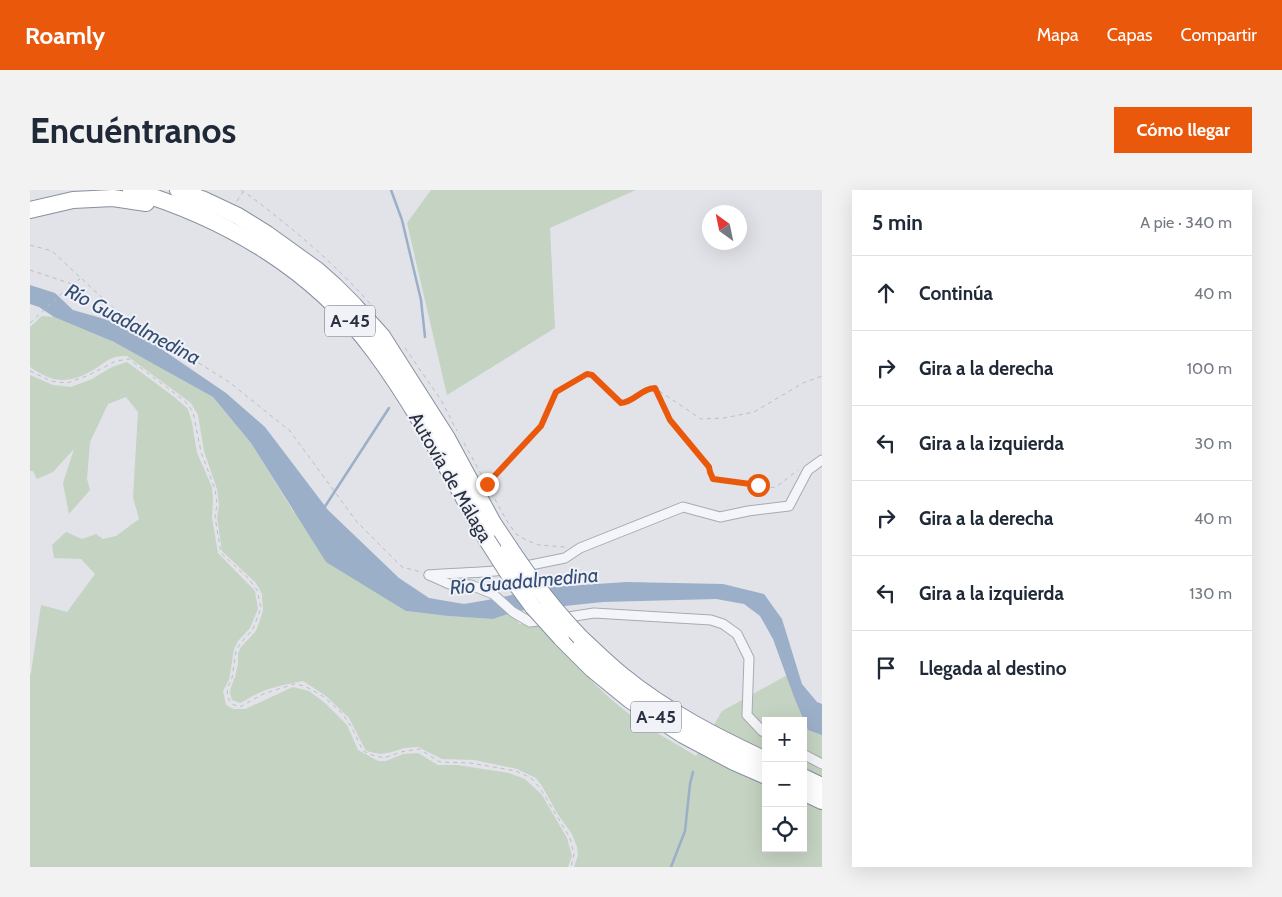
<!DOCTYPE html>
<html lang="es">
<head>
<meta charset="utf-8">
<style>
  body { margin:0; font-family:Cabin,sans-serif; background:#f2f2f3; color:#1f2937 }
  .controls { position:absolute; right:15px; bottom:15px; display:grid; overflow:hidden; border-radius:0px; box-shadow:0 5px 20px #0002 }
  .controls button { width:45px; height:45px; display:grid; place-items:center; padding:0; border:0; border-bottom:1px solid #e0e1e3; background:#fff; color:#1f2937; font:25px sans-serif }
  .compass { position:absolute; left:672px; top:15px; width:45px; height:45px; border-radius:50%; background:#fff; box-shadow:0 5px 20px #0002; rotate:327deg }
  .stop { position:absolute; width:15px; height:15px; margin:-11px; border:4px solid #ea580c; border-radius:50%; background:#fff }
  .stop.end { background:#ea580c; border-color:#fff; box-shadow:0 1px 5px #0008 }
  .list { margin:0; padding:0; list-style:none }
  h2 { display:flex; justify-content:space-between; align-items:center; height:65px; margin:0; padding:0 20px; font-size:21px }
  h2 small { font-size:16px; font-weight:400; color:#747a83 }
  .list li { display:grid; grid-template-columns:32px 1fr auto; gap:15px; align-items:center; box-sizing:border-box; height:75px; padding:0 20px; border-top:1px solid #e0e1e3 }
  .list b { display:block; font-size:19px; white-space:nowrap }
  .list em { font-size:16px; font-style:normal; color:#747a83 }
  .icon { flex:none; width:28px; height:28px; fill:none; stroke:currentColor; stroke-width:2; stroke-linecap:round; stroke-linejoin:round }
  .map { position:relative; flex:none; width:792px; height:677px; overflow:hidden; border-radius:0px }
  header { display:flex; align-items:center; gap:30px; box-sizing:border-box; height:70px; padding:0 25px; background:#ea580c; color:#fff }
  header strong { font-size:24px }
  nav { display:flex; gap:28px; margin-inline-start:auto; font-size:18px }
  .intro { display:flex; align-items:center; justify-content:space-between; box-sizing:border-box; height:120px; padding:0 30px }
  h1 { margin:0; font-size:35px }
  .button { padding:12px 22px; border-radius:0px; background:#ea580c; color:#fff; font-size:18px; font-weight:700 }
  main { display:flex; gap:30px; padding:0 30px }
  aside { flex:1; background:#fff; border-radius:0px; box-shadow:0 5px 20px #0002 }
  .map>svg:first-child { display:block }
  .green { fill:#c5d3c2; fill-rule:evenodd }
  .water { fill:#9cafc9 }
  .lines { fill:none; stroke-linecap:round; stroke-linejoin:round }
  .stream { stroke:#9cafc9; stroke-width:2.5 }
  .street-casing { stroke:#a6aab3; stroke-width:11 }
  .highway-casing { stroke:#8890a0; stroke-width:18 }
  .path { stroke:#babec5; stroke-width:1; stroke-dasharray:4 4; stroke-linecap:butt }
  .street { stroke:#f3f5f8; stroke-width:9 }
  .highway { stroke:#fff; stroke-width:16 }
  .highway-bridge-casing { stroke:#8890a0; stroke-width:18; stroke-linecap:butt }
  .highway-bridge { stroke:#fff; stroke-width:16 }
  .route { stroke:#ea580c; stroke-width:6 }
  .labels { text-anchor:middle; stroke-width:4; stroke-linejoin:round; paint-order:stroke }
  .shield { fill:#f0f2f7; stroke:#656a78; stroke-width:1 }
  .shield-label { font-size:18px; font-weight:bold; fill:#293041 }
  .street-label { font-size:19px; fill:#293041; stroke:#f0f2f7 }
  .water-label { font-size:20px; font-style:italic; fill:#344d74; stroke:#f0f2f7 }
</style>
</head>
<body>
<header>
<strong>Roamly</strong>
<nav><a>Mapa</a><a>Capas</a><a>Compartir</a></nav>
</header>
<div class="intro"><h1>Encuéntranos</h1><a class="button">Cómo llegar</a></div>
<main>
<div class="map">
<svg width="792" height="677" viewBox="0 0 792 677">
  <rect width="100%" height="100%" fill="#e1e3e9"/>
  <g class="green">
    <path d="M401,0H606L520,38L525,138L417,205L377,33Z"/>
    <path d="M12,126L24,127L84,152L183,207L221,253L263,321L376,421L418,426L463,429L479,423L490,434L509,433C539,468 570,503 607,530C626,543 647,554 666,566L692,521L761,483L792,531V677H544L548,665L547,657L542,644L527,623L512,596L506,588L487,579L444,570L412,569L388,557L374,558L362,562L350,564L336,561L319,528L296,506L273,491C259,494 244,496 231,502C223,505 217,510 210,513L202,510L200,503L201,497L205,487L208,474V463L211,457L226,441L233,421L232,404L226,393L192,361L187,328L189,315L187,299L174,261L168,225L161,213L97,166C93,166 89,166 85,167C78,169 71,175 65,179C39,194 25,194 0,177V137ZM736,531H773V658H736Z"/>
    <path d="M97,172L143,206L158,219L162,233L167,263L182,297L183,308L182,328L188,363L225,401L228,419L220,438L208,451L204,459L199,490L193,501L196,515L203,519H215L263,497L279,501L295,513L317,535L328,560L348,571H356L373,564L388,563L408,575H427L479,583L495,589L512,605L537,648L542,666L538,677H0V485L1,483L11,415L37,422L65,384L51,369L24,368L22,355L36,342L52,349L66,344L73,349L86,346L109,329L103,307L108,222L96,207L78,214L60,252L57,289L60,300L39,324L33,293L44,259L23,282L7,289L3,281H0V185L23,195L41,197L62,189L82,177Z"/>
  </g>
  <path class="water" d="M0,95L25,103L43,120L78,130L130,158L196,203L235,237L298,320L369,388L399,408L434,414L463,409L520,397L597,392L693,394L734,404L752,429L772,494L787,512L792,514V545L778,540L764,507L743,449L730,426L714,414L686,409L573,412L487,421L463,429L418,426L376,421L296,372L221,253L183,207L84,152L24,127L9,117L0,114Z"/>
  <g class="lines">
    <g class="stream">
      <path d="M361,0L372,30L391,110L395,147"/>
      <path d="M294,318L359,218"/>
      <path d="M641,677L655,641L660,594L663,582"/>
    </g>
    <defs>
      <g id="street">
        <path d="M491,377L535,368L550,358L653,317L690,327L718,321L759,316L778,280L792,270"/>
        <path d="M399,385L419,394L441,395L463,404L483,422L500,432L516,430"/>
        <path d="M399,385C425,382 453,384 478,379"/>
        <path d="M532,428L564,423L681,430L693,434L707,444L719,468L717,525L732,541L736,543"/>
        <path d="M773,564L792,574"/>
      </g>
      <g id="highway">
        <path d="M101,0C196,28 284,80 344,161C388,220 421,286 457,350"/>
        <path d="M148,0L174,10L208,26L237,44L287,80L305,96L324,115L352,146L417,248L463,333L479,357"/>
        <path d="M0,20L43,10L83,8L116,13"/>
        <path d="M550,447C564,460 578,474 593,486C636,521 686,547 736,570"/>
        <path d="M531,448L562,479L600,510L653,545L704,572L736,586"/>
        <path d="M773,587L792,596"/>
        <path d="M773,602L792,611"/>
      </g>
    </defs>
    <use href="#street" class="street-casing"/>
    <use href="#highway" class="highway-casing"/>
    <g class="path">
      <path d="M211,0C222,7 232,15 242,23C280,53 317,86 348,123"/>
      <path d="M207,11L213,2"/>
      <path d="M0,55L22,61L81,116L102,131L199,192L260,241L327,332L372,377L391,382"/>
      <path d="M0,80L42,94"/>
      <path d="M0,133L42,94L50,89"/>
      <path d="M375,158L411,210L427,241"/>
      <path d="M0,181L21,191L37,193L59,185L86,171L99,169L155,211L163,222L171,262L185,299L187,314L185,327L191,363L218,388L227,400L231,418L223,439L210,454L206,461L202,488L198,497L197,506L202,514L210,517L233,504L264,494L275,496L294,507L312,523L322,538L333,561L342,565L354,568L371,562L389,559L410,572L441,573L486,581L501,588L510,598L540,648L544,664L541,677"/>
      <path d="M625,198L640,231L679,277L680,282L683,289L728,295L735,298L746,297L768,280"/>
      <path d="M434,253L477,331L486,344L496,350L509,355L535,357"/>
      <path d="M457,293L511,236L526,202L557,184L562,185L591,213C604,212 612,198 625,198L671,229L694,228L724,222L773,193L792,186"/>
    </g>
    <use href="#street" class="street"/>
    <use href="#highway" class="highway"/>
    <defs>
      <g id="highway-bridge">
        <path d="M457,350L478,383L503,417L531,448"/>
        <path d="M479,357C501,390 522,418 550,447"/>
      </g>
    </defs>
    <use href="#highway-bridge" class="highway-bridge-casing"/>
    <use href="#highway-bridge" class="highway-bridge"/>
  </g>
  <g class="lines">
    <path class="route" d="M457,294L511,236L526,202L557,184L562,185L591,213C604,212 612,198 625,198L640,230L679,277L680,282L683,289L728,295"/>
  </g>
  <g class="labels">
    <g class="shield">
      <rect x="295" y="115.5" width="50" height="31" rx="4"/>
      <rect x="601" y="511.5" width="50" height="31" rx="4"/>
    </g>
    <g class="shield-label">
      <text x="320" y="137">A-45</text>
      <text x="626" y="533">A-45</text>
    </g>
    <g class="street-label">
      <text transform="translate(421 287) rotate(60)" y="7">Autovía de Málaga</text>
    </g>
    <g class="water-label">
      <text transform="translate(103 134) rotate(28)" y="7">Río Guadalmedina</text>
      <text transform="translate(494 391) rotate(-5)" y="7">Río Guadalmedina</text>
    </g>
  </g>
</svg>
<div class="controls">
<button>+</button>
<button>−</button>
<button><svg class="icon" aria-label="locate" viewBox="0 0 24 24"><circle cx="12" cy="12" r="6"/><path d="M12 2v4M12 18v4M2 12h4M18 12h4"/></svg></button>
</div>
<svg class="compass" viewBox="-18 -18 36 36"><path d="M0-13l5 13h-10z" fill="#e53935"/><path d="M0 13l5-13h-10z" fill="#747a83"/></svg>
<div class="stop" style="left:728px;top:295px"></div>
<div class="stop end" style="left:457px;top:294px"></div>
</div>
<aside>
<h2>5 min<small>A pie · 340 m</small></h2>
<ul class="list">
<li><svg class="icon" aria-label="ahead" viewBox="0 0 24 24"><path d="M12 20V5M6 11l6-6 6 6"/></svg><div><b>Continúa</b></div><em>40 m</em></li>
<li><svg class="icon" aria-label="right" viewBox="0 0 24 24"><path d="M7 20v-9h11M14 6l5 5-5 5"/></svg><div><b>Gira a la derecha</b></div><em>100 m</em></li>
<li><svg class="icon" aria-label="left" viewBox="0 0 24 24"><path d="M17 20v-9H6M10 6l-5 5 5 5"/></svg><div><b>Gira a la izquierda</b></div><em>30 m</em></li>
<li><svg class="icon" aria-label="right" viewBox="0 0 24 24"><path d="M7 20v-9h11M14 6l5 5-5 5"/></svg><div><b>Gira a la derecha</b></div><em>40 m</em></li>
<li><svg class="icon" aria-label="left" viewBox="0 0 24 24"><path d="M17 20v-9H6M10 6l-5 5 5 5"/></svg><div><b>Gira a la izquierda</b></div><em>130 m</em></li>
<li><svg class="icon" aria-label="arrive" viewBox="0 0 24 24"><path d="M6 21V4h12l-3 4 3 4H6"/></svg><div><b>Llegada al destino</b></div></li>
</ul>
</aside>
</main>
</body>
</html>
